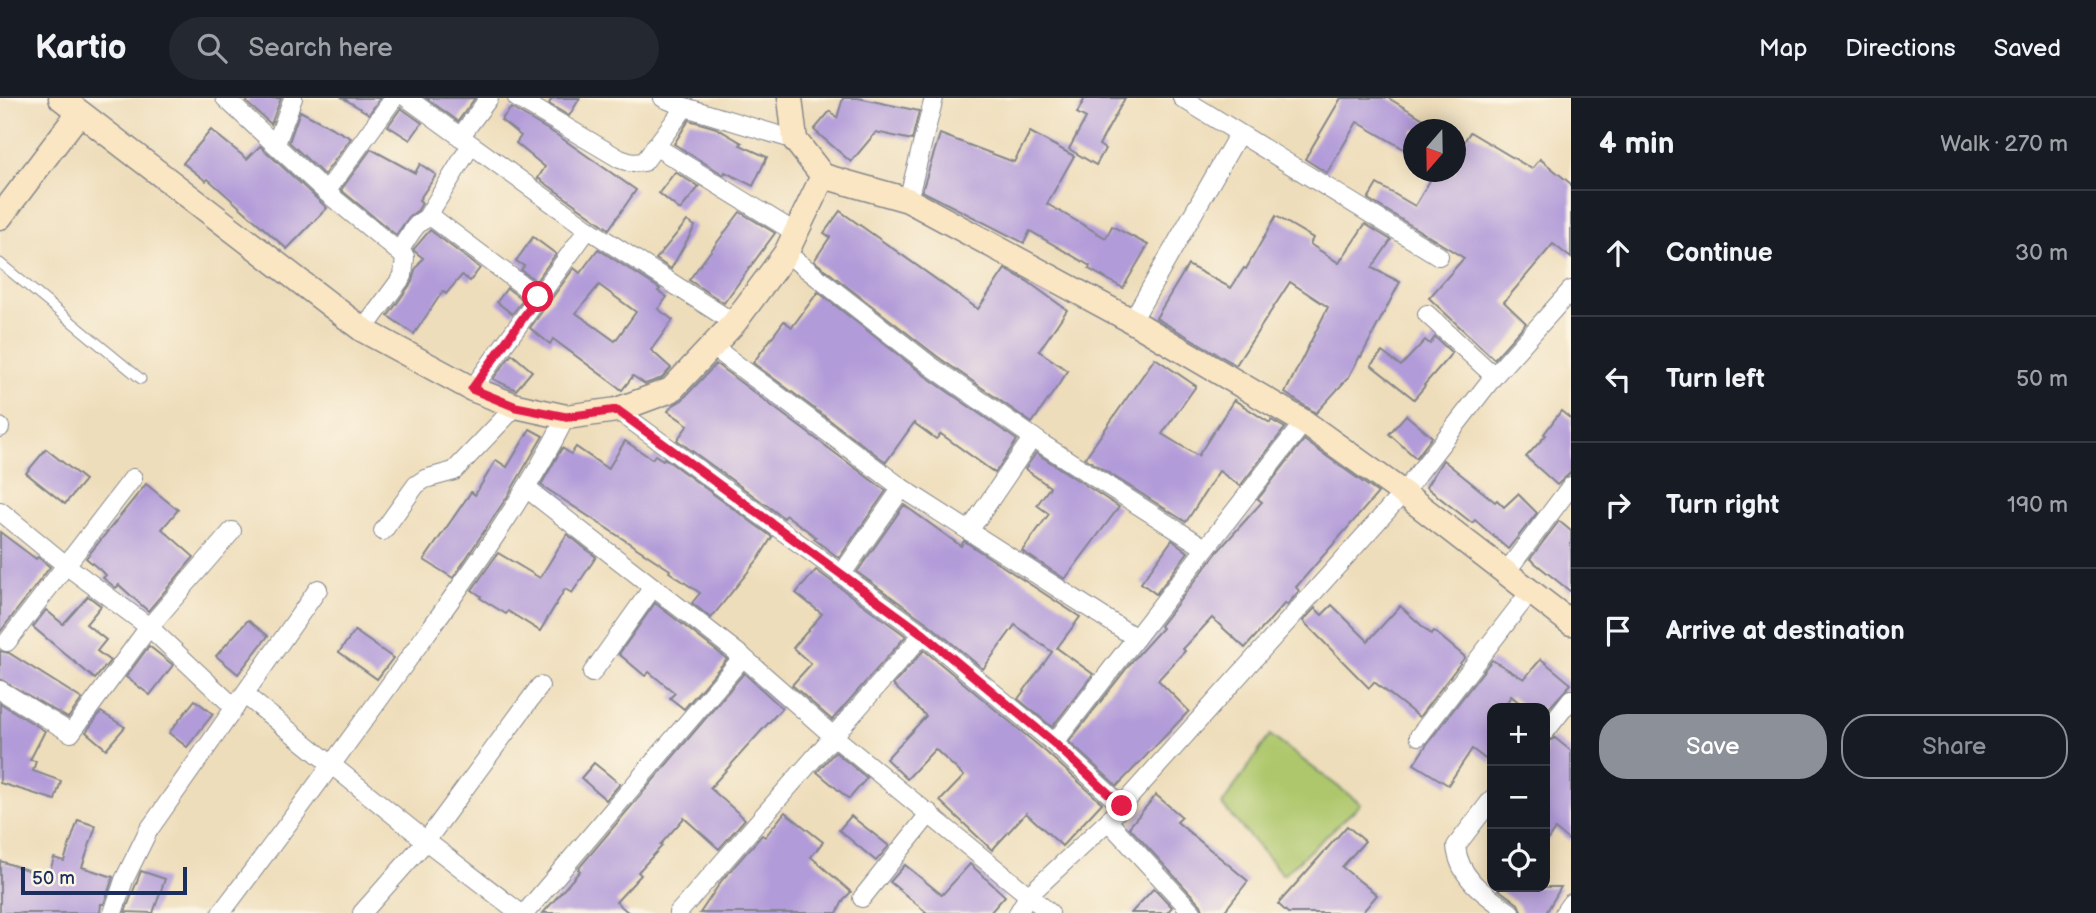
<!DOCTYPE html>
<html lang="en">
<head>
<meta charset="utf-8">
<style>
  body { margin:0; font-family:"Balsamiq Sans",sans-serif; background:#242831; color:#f1f3f6 }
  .controls { position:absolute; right:21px; bottom:21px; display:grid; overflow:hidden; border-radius:14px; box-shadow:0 4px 18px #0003 }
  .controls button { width:63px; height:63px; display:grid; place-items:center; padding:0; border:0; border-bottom:2px solid #363941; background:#171b24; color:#f1f3f6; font:35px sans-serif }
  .compass { position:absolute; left:1403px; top:21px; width:63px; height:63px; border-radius:50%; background:#171b24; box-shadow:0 4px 18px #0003; rotate:200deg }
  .scale { position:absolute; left:21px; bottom:18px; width:166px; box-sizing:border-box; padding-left:7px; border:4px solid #1b2f5e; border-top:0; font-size:19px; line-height:24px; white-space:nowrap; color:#1b2f5e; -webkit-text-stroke:5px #fcf5e5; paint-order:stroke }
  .stop { position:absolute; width:21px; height:21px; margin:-16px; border:5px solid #e11d48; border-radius:50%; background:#fff }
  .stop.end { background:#e11d48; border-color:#fff; box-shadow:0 2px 7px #0008 }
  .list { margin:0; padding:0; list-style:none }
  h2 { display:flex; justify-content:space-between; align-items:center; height:91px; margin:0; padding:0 28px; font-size:30px }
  h2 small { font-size:23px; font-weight:400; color:#9ea1a6 }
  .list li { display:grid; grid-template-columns:46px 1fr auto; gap:21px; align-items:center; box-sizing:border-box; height:126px; padding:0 28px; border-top:2px solid #363941 }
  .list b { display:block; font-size:26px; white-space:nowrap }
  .list em { font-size:23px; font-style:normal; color:#9ea1a6 }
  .actions { display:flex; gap:14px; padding:21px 28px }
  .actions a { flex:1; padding:16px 0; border:2px solid #8c9099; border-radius:28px; text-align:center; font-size:24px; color:#8c9099 }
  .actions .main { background:#8c9099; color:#fff }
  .icon { flex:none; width:38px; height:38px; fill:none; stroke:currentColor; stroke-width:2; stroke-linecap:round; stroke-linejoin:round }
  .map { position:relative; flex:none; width:1571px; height:815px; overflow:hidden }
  header { display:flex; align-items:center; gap:42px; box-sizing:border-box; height:98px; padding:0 35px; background:#171b24; border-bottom:2px solid #363941 }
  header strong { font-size:33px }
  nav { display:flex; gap:38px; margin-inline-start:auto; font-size:24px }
  .search { width:490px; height:63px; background:#242831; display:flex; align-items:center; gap:18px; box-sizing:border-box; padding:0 24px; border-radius:38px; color:#9ea1a6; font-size:26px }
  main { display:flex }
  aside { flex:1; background:#171b24 }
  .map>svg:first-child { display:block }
  .green { fill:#aec76c; stroke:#647b65; stroke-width:2 }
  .building { fill:#b29bd9; fill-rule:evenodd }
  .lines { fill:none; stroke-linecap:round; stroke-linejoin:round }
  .lane-casing { stroke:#84868c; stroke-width:11 }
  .street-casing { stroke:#84868c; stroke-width:20 }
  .secondary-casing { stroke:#84868c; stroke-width:27 }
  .lane { stroke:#fff; stroke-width:9 }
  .street { stroke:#fff; stroke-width:18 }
  .secondary { stroke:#fbe6c3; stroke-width:24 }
  .route { stroke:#e11d48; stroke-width:9 }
</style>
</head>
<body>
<header>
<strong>Kartio</strong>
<div class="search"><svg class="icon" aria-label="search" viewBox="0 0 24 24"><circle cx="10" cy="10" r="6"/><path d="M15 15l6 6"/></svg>Search here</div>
<nav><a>Map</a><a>Directions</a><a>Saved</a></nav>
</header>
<main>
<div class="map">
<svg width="1571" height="815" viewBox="0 0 1571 815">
  <rect width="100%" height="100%" fill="#fcf5e5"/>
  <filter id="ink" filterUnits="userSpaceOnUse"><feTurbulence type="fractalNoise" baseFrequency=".0143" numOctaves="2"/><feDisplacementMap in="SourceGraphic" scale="14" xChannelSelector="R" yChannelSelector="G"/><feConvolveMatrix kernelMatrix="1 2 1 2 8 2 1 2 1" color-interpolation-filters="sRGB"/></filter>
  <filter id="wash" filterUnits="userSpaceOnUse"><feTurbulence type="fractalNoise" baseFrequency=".00686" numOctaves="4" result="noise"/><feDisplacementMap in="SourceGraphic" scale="28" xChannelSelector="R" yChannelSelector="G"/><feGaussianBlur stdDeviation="1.57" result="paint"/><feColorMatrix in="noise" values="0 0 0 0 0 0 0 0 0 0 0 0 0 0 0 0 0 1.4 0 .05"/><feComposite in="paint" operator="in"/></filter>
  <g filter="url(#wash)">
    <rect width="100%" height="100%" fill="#eeddba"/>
    <path class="green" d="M1270,637L1361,706L1283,777L1222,707Z"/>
    <g id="blocks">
      <g class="building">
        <path d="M248,0H281L271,26L247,5Z"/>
        <path d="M343,0H380L369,16Z"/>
        <path d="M426,0H475L458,23Z"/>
        <path d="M552,0H580L569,18L549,6Z"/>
        <path d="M843,0H858L919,13L912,42L876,34L851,64L814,32L830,13L837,20Z"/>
        <path d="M1085,0H1125L1099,47L1105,51L1096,67L1069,51L1086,20L1077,15Z"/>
        <path d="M1341,0H1388L1442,32H1413V56L1357,24L1327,75L1305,61Z"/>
        <path d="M401,10L422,25L410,42L388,28Z"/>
        <path d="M511,10L557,37L636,92L609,131L538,80L545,69L516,45L521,38L501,22Z"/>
        <path d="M300,13L351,40L324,77L289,44Z"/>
        <path d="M689,22L716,30L742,45L740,47L767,59L753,88L725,74L724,77L674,46Z"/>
        <path d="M211,32L247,61L260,48L327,110L287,151L208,81L206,83L183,65Z"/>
        <path d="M1030,34L1074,58L1047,106L1106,140L1112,128L1148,147L1123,190L1089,171L1090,168L1030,133L1024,145L922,93L940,36L1014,64Z"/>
        <path d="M1470,34L1532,71L1540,61L1571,86V160L1553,146L1504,204L1526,225L1494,261L1429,200L1464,160L1368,101L1377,86L1415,108L1435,74H1455V39L1464,44Z"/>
        <path d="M371,51L415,75L420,66L436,77L419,102L422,105L418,112L409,119L396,137L341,92Z"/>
        <path d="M675,74L699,89L680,112L659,95Z"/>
        <path d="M840,113L978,211L1005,171L1027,183L1067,212L1039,253L1068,273L1032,325L938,259L814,163L830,139L824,135Z"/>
        <path d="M740,114L775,135L724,205L689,182Z"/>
        <path d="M1276,118L1313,140L1310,146L1339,165L1365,126L1391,142L1372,170L1400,184L1361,259L1360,258L1348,280L1316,315L1285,295L1328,209L1290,184L1236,267L1156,220L1188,167L1231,190L1244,170L1246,171Z"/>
        <path d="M687,123L695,128L671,171L656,161Z"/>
        <path d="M430,132L480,170L470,183L462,177L446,196L443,193L414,236L388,218L412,184L415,172L423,160L413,152Z"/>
        <path d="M533,139L556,156L536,183L521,172L524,168L516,163Z"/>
        <path d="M598,151L660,191L658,193L667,199L658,211L673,222L651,252L671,270L662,280L645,286L633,278L622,292L553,241L550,246L530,230L574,170L580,175ZM599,187L636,214L615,243L576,215Z"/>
        <path d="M507,190L523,202L512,216L497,204Z"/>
        <path d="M818,194L924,277L1017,342L995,375L941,336L936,341L914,325L886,364L753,265L784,223L792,229Z"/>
        <path d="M1435,239L1452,255L1424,287L1425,288L1414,301L1371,267L1382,254L1401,268L1425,242L1430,246Z"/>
        <path d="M512,256L532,273L516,292L493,281Z"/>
        <path d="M1155,260L1196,288L1162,336L1198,358L1234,302L1270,325L1271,322L1285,330L1240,388L1219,373L1186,424L1085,360Z"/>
        <path d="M716,266L886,393L839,460L814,441L816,439L786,417L784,420L677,342L688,327L668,313L672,308L682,302Z"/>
        <path d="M1561,313L1571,321V374L1557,387L1526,359L1546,337L1544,336Z"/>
        <path d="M1406,317L1432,339L1416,360L1389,336Z"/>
        <path d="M530,331L543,338L507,399L453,480L424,462L471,394L475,397L496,362L507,369Z"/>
        <path d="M1304,342L1378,395L1296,489L1299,493L1287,507L1285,505L1245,550L1212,520L1183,551L1185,553L1158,582L1189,613L1117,688L1069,644L1134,561L1162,530L1160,528L1219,452L1262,404L1258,401Z"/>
        <path d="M625,343L652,361L655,357L663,362L664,360L772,439L759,460L711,520L692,505L700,495L669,474L670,472L541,387L562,350L571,356L576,349L608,371Z"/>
        <path d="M46,351L85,382L65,406L26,375Z"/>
        <path d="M1036,355L1119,409L1065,481L1022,453L1049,416L1037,407L1050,389L1025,371Z"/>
        <path d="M1443,362L1495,404L1497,402L1504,409L1518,396L1537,415L1508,451L1475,422L1472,425L1426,389Z"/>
        <path d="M146,386L178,412L162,431L194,459L148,513L119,487L116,490L103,480L106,477L86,460Z"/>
        <path d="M904,407L961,448L964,443L1080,519L1057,550L1093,576L1052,629L1018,601L1052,554L1015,527L983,571L930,527L857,474Z"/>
        <path d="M1559,423L1571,433V494L1530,461Z"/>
        <path d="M0,434L36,461L38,459L50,469L0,534Z"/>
        <path d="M567,436L596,459L572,495L565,491L540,533L508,513L506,516L480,500L481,498L472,492L498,455L540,480Z"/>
        <path d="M1172,442L1188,454L1156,496L1141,485Z"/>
        <path d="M816,472L906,538L832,622L792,587L811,566L793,550L822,516L796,495Z"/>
        <path d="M88,498L101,508L86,526L106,542L97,553L110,563L95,581L33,529L46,512L63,526Z"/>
        <path d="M655,505L727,561L684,611L670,600L675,595L649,574L645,578L619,556Z"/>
        <path d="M1332,507L1368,543L1400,508L1431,536L1434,533L1465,559L1419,619L1374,584L1369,590L1303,523L1315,510L1322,517Z"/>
        <path d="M248,522L268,538L238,576L216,558Z"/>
        <path d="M355,533L393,560L377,581L339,554Z"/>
        <path d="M149,548L173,567L150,597L126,579Z"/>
        <path d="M924,552L1046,654L1102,705L1062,748L1026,715L992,752L940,703L964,678L935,651L907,681L886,661L926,618L893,587Z"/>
        <path d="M0,553L9,555L82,601L68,620L0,581Z"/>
        <path d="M1541,561L1571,586L1549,610H1526L1511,598L1503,610H1492V666L1472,651L1448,687L1414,666L1427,646L1492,562L1524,581Z"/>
        <path d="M744,575L782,610L710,690L745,721L719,751L684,720L660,747L662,748L638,774L641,777L616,804L629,815H543L580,773L578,771Z"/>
        <path d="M195,602L213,616L187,649L169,635Z"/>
        <path d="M0,605L45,633L30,662L36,663L33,673L61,683L55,702L0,685Z"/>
        <path d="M101,614L125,629L106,651L86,634Z"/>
        <path d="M1555,640L1571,653V744L1555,731L1545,746V645Z"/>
        <path d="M835,654L867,680L849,701L817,674Z"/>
        <path d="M594,665L620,686L606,702L581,680Z"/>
        <path d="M1156,697L1182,719L1177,724L1248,783L1223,815H1204L1201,807L1129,729Z"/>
        <path d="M785,714L823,744L811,759L851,794L844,801L837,815H700L722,782L762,737L765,739Z"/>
        <path d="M851,718L889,748L876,763L839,732Z"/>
        <path d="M78,722L96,728L82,769L113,779L104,806H101L100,815H0V763L48,779L54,760L64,763Z"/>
        <path d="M1347,728L1365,743L1342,769L1377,797L1362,815H1288L1278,806Z"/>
        <path d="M970,766L1005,798L990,815H925L926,814L890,784L905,767L942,797Z"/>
        <path d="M141,773L165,781L153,815L125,814Z"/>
        <path d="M1500,789H1561L1546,815H1522L1518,806L1498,791Z"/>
        <path d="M1154,790L1172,809L1167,815H1131Z"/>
      </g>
    </g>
  </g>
  <g filter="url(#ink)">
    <use href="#blocks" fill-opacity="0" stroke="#84868c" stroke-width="2"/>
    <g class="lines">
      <defs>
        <path id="lane" d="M0,165L141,281"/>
        <g id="street">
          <path d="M225,0L326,94L405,159L403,178L363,232"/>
          <path d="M407,0L588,131L734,225"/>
          <path d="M517,0L620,61L632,65L644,64L685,9"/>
          <path d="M663,0L685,9L795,42"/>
          <path d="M1182,0L1439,158"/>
          <path d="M460,39L489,0"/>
          <path d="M276,46L293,0"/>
          <path d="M655,48L796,135"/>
          <path d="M326,94L394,0"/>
          <path d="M908,102L934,0"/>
          <path d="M427,119L471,47"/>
          <path d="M399,153C408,141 417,118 433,120L538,199"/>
          <path d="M786,155L931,268L1044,347L1205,450"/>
          <path d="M1427,216L1494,278"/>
          <path d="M1132,223L1238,37"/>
          <path d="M713,249L902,390L1136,540"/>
          <path d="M472,291L588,131"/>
          <path d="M617,312L923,536L1054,645L1122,708"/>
          <path d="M0,330V329"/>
          <path d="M526,390L743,559L832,637L1050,815"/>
          <path d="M0,413L67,468L149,529L235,610"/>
          <path d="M383,433L416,387L425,381L454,373L516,308"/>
          <path d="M969,433L1033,339"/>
          <path d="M1506,474L1571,388"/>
          <path d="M841,477L902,390"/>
          <path d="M7,544L133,380"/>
          <path d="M592,575L653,489"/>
          <path d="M0,592L71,635L149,529L232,433"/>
          <path d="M245,597L426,743L520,815"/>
          <path d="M1545,634L1571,601"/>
          <path d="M1419,638L1530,494"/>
          <path d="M1054,645L1304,324"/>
          <path d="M1492,701L1456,748C1459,781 1486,797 1511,815"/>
          <path d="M1108,723L1193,815"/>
          <path d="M862,800L930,715"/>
          <path d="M113,815L124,782L148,733L318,491"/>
          <path d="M221,815C289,725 356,634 422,542C474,470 526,398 566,319"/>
          <path d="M362,815L426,743L540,588"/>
          <path d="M525,815L743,559"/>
          <path d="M678,815L923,536"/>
          <path d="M1018,815L1028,798L1108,723L1403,395L1494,278L1571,192"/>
          <path d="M1564,815L1571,805"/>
        </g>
        <g id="secondary">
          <path d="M61,0L363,232L472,291L516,308L566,319L617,312L671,292L734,225L786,155L823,78L795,42L790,0"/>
          <path d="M823,78L908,102L1132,223L1304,324L1403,395L1571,525"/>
          <path d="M0,119L79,15"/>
        </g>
      </defs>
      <use href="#lane" class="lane-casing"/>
      <use href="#street" class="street-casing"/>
      <use href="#secondary" class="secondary-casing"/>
      <use href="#lane" class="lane"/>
      <use href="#street" class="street"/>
      <use href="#secondary" class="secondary"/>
    </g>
  </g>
  <g class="lines" filter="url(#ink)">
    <path class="route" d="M538,199L472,291L516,309L566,319L617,312L923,536L1054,645L1122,708"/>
  </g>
</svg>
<div class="controls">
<button>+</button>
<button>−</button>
<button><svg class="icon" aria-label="locate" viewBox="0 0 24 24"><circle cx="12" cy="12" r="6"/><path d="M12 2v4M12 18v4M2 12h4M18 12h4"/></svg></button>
</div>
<svg class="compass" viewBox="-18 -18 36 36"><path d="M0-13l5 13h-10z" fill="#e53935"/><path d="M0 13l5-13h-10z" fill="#9ea1a6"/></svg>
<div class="scale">50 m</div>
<div class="stop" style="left:538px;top:199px"></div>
<div class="stop end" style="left:1122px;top:708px"></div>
</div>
<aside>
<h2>4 min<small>Walk · 270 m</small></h2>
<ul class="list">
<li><svg class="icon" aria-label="ahead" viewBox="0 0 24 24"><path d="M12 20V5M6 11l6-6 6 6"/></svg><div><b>Continue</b></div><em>30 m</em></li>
<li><svg class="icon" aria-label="left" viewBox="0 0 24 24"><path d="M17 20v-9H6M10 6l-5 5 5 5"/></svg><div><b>Turn left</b></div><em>50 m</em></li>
<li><svg class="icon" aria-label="right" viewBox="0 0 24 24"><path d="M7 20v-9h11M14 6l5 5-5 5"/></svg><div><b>Turn right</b></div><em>190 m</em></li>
<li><svg class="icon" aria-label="arrive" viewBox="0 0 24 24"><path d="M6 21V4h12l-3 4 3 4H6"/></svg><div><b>Arrive at destination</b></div></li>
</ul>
<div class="actions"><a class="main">Save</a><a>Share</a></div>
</aside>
</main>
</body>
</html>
